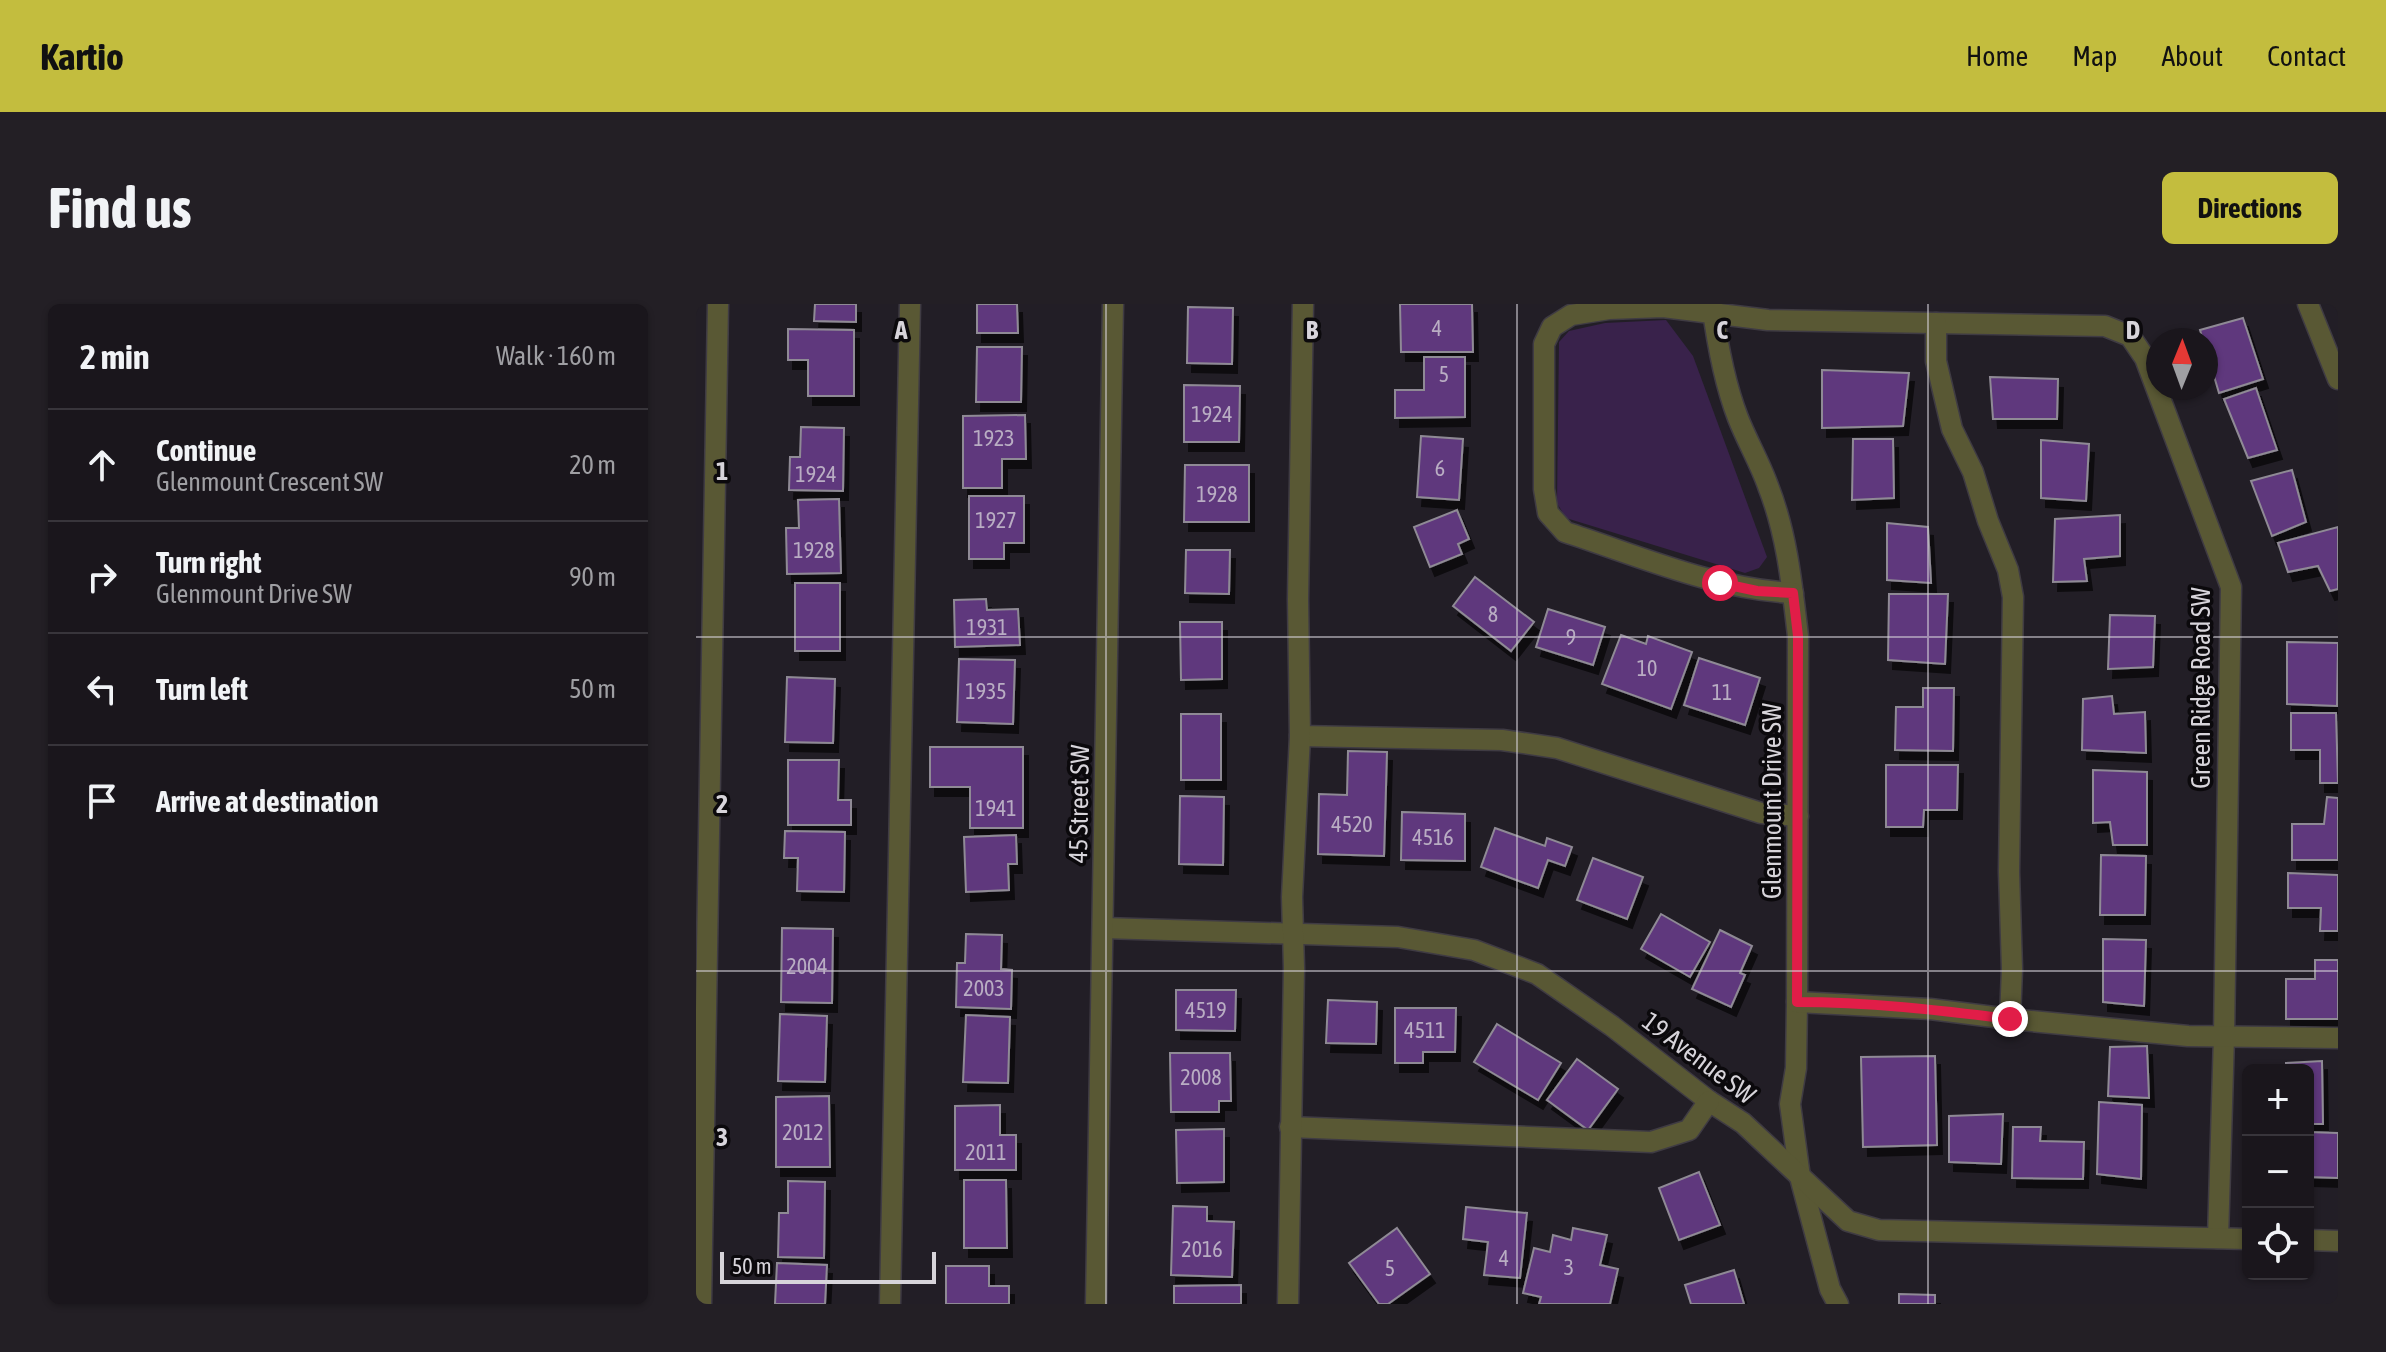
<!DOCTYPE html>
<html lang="en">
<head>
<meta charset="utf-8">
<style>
  body { margin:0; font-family:"Asap Condensed",sans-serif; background:#231f25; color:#f1f3f6 }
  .controls { position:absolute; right:24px; bottom:24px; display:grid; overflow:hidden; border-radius:12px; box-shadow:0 2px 6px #0004 }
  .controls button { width:72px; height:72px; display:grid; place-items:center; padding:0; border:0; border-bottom:2px solid #38353b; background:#1a161c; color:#f1f3f6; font:40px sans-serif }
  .compass { position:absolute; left:1450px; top:24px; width:72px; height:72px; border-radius:50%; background:#1a161c; box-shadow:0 2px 6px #0004; rotate:1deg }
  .scale { position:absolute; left:24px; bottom:20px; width:216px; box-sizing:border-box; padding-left:8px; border:4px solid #d7d4da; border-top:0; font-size:22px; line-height:28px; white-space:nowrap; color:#d7d4da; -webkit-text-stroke:6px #0b090c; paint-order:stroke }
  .stop { position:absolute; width:24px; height:24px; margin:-18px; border:6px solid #e11d48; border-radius:50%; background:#fff }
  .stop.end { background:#e11d48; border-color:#fff; box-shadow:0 2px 8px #0008 }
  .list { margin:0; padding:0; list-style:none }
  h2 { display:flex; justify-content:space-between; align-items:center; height:104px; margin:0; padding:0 32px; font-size:34px }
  h2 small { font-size:26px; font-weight:400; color:#9f9fa3 }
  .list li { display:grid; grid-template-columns:52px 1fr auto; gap:24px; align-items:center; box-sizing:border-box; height:112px; padding:0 32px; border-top:2px solid #38353b }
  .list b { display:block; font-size:30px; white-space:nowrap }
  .list p { margin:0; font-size:26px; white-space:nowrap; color:#9f9fa3 }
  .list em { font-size:26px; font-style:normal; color:#9f9fa3 }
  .icon { flex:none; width:44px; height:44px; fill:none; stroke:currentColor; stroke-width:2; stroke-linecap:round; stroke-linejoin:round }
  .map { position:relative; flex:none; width:1642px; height:1000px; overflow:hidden; border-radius:12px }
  header { display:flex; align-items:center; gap:48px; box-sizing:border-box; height:112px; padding:0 40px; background:#c3bd3e; color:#111 }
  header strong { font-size:38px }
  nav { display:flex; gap:44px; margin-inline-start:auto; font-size:28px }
  .intro { display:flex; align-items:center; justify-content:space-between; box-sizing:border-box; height:192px; padding:0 48px }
  h1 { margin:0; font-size:56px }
  .button { padding:20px 36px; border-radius:12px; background:#c3bd3e; color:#111; font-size:28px; font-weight:700 }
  main { display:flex; gap:48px; padding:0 48px }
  aside { flex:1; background:#1a161c; border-radius:12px; box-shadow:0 2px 6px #0004 }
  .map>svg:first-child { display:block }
  .green { fill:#39224b }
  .building { fill:#5f387d; stroke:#8f8a95; stroke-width:2; filter:url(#shadow) }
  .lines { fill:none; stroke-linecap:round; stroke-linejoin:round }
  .minor-casing { stroke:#3f3b43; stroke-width:23 }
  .minor { stroke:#595834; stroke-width:20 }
  .route { stroke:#e11d48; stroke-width:10 }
  .grid { fill:none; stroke:#d7d4da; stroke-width:2; stroke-opacity:0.55 }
  .labels { text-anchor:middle; stroke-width:7; stroke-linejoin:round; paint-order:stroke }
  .number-label { font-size:22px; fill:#b9adc3 }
  .street-label { font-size:26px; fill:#d7d4da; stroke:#0b090c }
  .grid-label { font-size:26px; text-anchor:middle; font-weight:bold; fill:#d7d4da; stroke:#0b090c; stroke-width:7; stroke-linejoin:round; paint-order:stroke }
</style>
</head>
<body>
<header>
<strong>Kartio</strong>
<nav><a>Home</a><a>Map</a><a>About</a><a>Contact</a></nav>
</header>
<div class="intro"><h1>Find us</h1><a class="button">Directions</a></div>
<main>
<aside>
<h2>2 min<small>Walk · 160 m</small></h2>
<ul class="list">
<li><svg class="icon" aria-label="ahead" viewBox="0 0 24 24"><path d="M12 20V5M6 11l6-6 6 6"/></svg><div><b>Continue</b><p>Glenmount Crescent SW</p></div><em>20 m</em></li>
<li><svg class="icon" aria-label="right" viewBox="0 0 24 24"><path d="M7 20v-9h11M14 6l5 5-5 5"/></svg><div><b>Turn right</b><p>Glenmount Drive SW</p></div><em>90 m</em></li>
<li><svg class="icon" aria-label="left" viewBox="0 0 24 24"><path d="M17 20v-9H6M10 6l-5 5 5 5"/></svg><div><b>Turn left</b></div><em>50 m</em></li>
<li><svg class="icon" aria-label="arrive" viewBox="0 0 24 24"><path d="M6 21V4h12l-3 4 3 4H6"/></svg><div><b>Arrive at destination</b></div></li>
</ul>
</aside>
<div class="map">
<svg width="1642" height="1000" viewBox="0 0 1642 1000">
  <defs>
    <filter id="shadow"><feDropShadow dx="5" dy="9" stdDeviation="0" flood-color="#0009"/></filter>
  </defs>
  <rect width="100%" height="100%" fill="#221e26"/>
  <path class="green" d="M970,16L997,52L1071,253L1063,264L1049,269L870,214L861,199L863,38L873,27L909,19Z"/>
  <g class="building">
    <path d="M119,0H160V18L118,17Z"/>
    <path d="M281,0H321L322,29H281Z"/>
    <path d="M704,0H776L777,48H705Z"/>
    <path d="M492,3L537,4L536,60L491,59Z"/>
    <path d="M1547,14L1567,75L1523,89L1510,45V36H1507L1504,26Z"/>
    <path d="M92,25L158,26V92H112V56H92Z"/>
    <path d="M281,43H326L325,98H280Z"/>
    <path d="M728,53H769V113L699,114V86H728Z"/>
    <path d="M1126,66L1213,69L1207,122L1126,124Z"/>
    <path d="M1294,73L1362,75L1361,115H1297Z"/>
    <path d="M488,81L544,82L543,138H488Z"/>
    <path d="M1560,84L1581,146L1552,154L1528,95Z"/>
    <path d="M329,111L330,155H306V184H267V112Z"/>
    <path d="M105,123L148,124L147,187L93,186L94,153H104Z"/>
    <path d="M725,132L767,135L763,196L721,193Z"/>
    <path d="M1157,135H1197L1198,194L1156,196Z"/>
    <path d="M1345,136L1393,140L1390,197L1345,194Z"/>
    <path d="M489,161H553V218H488Z"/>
    <path d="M1596,166L1610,218L1576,232L1555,177Z"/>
    <path d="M273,192H328V239H308V255H273Z"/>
    <path d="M143,195L145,269L91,270L90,224H103L102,196Z"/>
    <path d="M761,206L773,235L762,240L766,250L734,263L718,223Z"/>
    <path d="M1424,211V252L1388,255L1391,277L1357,278L1359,215Z"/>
    <path d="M1191,219L1232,223L1235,279L1191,276Z"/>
    <path d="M1642,223V285L1634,287L1622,262L1592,268L1582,239Z"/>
    <path d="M490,246H534L533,290L489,289Z"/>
    <path d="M779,273L838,318L815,347L757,302Z"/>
    <rect x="99" y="279" width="45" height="68"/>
    <path d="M1193,290H1252L1249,360L1192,356Z"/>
    <path d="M290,295L291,306L322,305L324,341L259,343L258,296Z"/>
    <path d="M852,305L909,323L897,361L840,343Z"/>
    <path d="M1414,311L1459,312L1457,363L1412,365Z"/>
    <path d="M484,318H526V375L485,376Z"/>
    <path d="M925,331L950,340L952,332L996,348L975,405L906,380Z"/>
    <path d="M1591,338L1642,339L1641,402L1591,400Z"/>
    <path d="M1003,354L1064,374L1049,421L988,401Z"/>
    <path d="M263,355L319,356L317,420L261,418Z"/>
    <path d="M91,373L139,375L137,439L89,438Z"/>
    <path d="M1227,384H1258L1257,447L1199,446L1200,403H1227Z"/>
    <path d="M1416,392L1418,410L1449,408L1450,449L1386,446L1387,395Z"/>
    <path d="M1595,409H1640L1642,479H1624V446H1595Z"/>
    <rect x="485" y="410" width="40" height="66"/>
    <path d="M234,443H327V524H274V483H234Z"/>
    <path d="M652,447L691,448L688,552L622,550L623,490L651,491Z"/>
    <path d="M92,456H143L142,496H155V521H92Z"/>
    <path d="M1190,461H1262L1261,506H1228L1227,523H1190Z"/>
    <path d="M1397,466L1451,468V541H1417L1414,518L1397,519Z"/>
    <path d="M484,492L528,493L527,561L483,560Z"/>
    <path d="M1631,493L1642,494V556H1596V520H1628Z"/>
    <path d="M706,508L769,510V557L705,556Z"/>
    <path d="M799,524L849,542L851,534L876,543L869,562L852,556L842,584L785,563Z"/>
    <path d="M89,527L149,528L148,588L101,587L102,554H88Z"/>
    <path d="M320,531L321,560H312L313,586L270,588L268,533Z"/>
    <path d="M1405,551L1450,552L1449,611H1404Z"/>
    <path d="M897,554L947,573L931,615L881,596Z"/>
    <path d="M1592,569L1642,571V627H1624L1625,604H1592Z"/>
    <path d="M965,610L1014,638L994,673L945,645Z"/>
    <path d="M86,624L137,625L136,699L85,698Z"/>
    <path d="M1024,626L1056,642L1044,669L1049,671L1035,703L996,685Z"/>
    <path d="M270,630L306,631L305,665L316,666L315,705L260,703L261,659H269Z"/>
    <path d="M1407,635L1450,636L1448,702L1407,698Z"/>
    <path d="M1619,656H1642V715H1590V675H1619Z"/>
    <path d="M480,686H540L539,727L480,726Z"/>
    <path d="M632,696L681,698L680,740L630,739Z"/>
    <path d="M699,704H760L759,748H727V759H699Z"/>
    <path d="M84,710L131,712L129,778L82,777Z"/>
    <path d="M270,711L314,713L312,779L267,778Z"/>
    <path d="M801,720L865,759L842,796L778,758Z"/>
    <path d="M1451,742L1453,794L1412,792L1414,743Z"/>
    <path d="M474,749H534L535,797H523V808H475Z"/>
    <path d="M1239,752L1241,841L1167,843L1165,753Z"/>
    <path d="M881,755L922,785L892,826L851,796Z"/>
    <path d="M1626,757L1627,820H1612V766H1590V759Z"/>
    <path d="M133,792L134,863H80V793Z"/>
    <path d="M1403,798L1446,801L1445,875L1401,870Z"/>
    <path d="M304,801V831H320V866H259V802Z"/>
    <path d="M1307,810L1305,860L1253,858V812Z"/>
    <path d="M1317,823H1345L1344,837L1388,838L1387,875L1316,874Z"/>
    <path d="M528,825V878L481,879L480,826Z"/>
    <path d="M1612,828L1642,829V874L1612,873Z"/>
    <path d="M1003,868L1024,921L983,936L963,884Z"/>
    <path d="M268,876H310L311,944H268Z"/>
    <path d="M92,877L129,878L128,954L82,953L83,909H92Z"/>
    <path d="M477,902L511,903V917L538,918L536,973L475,971Z"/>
    <path d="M770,903L831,909L824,974L788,971L792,938L767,935Z"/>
    <path d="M701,924L734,970L692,1000H683L653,959Z"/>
    <path d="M877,924L911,931L904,961L922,965L914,1000H843L845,993L827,989L838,944L854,948L857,931L875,936Z"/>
    <path d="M81,959L131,961L129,1000H79Z"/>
    <path d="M250,962H293V982H313V1000H250Z"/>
    <path d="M1038,966L1048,1000H995L989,981Z"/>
    <path d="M545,981V1000H478V982Z"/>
    <path d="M1203,990L1239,991V1000H1203Z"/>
  </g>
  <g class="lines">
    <defs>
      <g id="minor">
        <path d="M1016,0C1021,38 1028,78 1042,114C1051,137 1064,159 1072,182C1091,230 1096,281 1102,332L1101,698L1100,764L1094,800L1104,873L1134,985L1142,1000"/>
        <path d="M1612,0L1642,75"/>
        <path d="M1097,289C1018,285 943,252 869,228L852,209L848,185V40L856,23L875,11L913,5L967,3L1072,16L1409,22L1434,32L1449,54L1535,283L1528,732L1522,934"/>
        <path d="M604,432L806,436L861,444L1065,509L1102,512"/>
        <path d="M408,624L702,633L778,646L841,670L916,722L1013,797L1047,819L1152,917L1183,926L1552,935"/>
        <path d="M1101,698L1234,705L1314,715L1316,665L1313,568L1317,293L1312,266L1292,217L1277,168L1256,125L1240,57V19"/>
        <path d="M1314,715L1492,732L1642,734"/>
        <path d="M594,823L955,838L993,826L1013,797"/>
        <path d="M1612,936L1642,937"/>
        <path d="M5,1000L22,0"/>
        <path d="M194,1000L214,0"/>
        <path d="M400,1000L417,0"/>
        <path d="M592,1000L598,664L596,593L604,432L602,295L607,0"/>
      </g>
    </defs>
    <use href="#minor" class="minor-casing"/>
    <use href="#minor" class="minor"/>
  </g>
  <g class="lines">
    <path class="route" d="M1024,279L1061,287L1097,289L1102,332L1101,698C1172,698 1243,706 1314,715"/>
  </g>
  <path class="grid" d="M410,0V1000M821,0V1000M1232,0V1000M0,333H1642M0,667H1642"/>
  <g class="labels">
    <g class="number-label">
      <text x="741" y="32">4</text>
      <text x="748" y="78">5</text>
      <text x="516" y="118">1924</text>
      <text x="298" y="142">1923</text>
      <text x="744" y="172">6</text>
      <text x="120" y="178">1924</text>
      <text x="521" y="198">1928</text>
      <text x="300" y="224">1927</text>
      <text x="118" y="254">1928</text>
      <text x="797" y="318">8</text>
      <text x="291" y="331">1931</text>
      <text x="875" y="341">9</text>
      <text x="951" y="372">10</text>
      <text x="290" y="395">1935</text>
      <text x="1026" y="396">11</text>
      <text x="300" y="512">1941</text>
      <text x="656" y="528">4520</text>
      <text x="737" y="541">4516</text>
      <text x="111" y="670">2004</text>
      <text x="288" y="692">2003</text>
      <text x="510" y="714">4519</text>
      <text x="729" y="734">4511</text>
      <text x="505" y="781">2008</text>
      <text x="107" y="836">2012</text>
      <text x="290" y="856">2011</text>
      <text x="506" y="953">2016</text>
      <text x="808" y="962">4</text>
      <text x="873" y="971">3</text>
      <text x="694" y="972">5</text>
    </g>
    <g class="street-label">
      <text transform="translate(1505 384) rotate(-90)" y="9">Green Ridge Road SW</text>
      <text transform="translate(1076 497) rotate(-90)" y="9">Glenmount Drive SW</text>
      <text transform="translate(383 500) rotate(-89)" y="9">45 Street SW</text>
      <text transform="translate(1003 754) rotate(37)" y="9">19 Avenue SW</text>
    </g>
  </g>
  <g class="grid-label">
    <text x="205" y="35">A</text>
    <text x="616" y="35">B</text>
    <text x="1026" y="35">C</text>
    <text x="1437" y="35">D</text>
    <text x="26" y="176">1</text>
    <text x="26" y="509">2</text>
    <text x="26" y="842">3</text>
  </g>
</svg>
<div class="controls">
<button>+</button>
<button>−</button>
<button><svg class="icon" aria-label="locate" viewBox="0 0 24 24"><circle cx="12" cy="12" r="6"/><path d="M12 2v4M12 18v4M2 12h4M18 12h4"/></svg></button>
</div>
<svg class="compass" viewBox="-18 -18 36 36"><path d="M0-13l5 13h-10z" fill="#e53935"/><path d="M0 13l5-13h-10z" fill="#9f9fa3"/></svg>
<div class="scale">50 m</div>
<div class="stop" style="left:1024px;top:279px"></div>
<div class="stop end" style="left:1314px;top:715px"></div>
</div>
</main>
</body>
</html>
